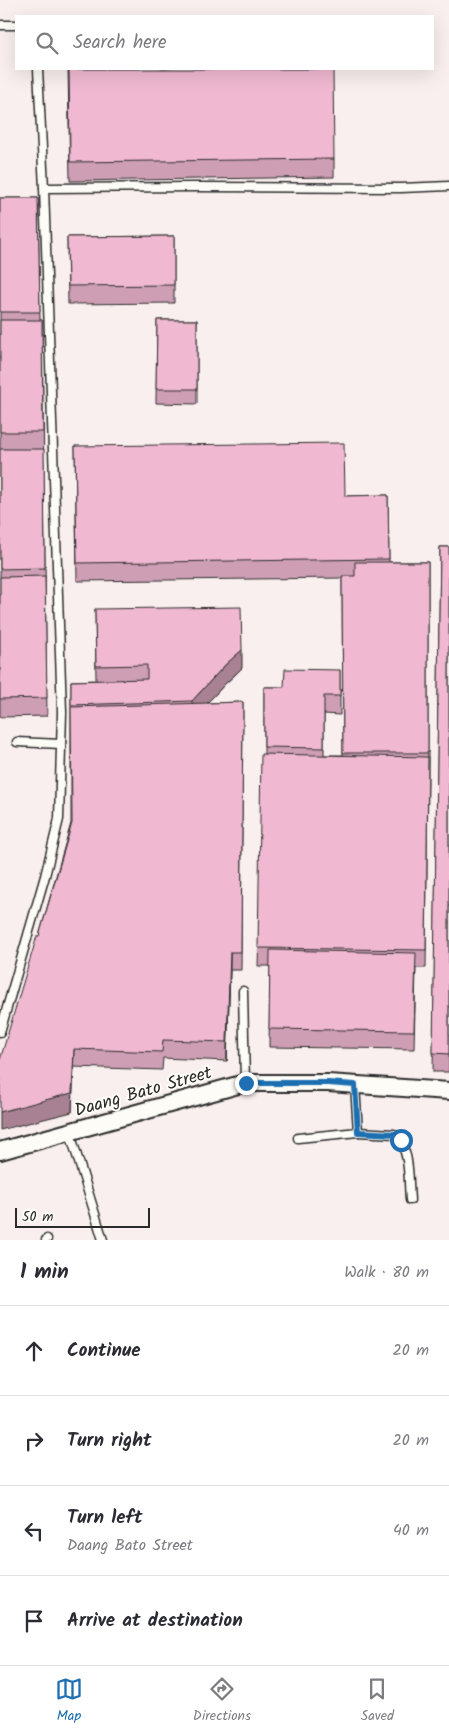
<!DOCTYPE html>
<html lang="en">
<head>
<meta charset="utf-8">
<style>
  body { margin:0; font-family:Kalam,sans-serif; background:#f2f2f3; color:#2b2b33 }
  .scale { position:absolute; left:15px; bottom:12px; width:135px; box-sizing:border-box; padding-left:5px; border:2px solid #2b2b2b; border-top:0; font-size:14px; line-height:18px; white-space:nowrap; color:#2b2b2b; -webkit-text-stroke:4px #fdfcf7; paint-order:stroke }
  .stop { position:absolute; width:15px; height:15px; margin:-11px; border:4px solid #1f6fb2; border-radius:50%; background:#fff }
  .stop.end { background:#1f6fb2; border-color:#fff; box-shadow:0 1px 5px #0008 }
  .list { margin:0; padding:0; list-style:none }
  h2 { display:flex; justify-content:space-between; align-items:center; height:65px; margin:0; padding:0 20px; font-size:21px }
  h2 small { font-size:16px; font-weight:400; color:#7c7c81 }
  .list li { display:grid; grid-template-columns:32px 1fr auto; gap:15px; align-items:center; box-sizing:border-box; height:90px; padding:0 20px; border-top:1px solid #e1e1e2 }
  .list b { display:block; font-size:19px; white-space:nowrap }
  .list p { margin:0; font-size:16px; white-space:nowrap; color:#7c7c81 }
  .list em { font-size:16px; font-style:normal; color:#7c7c81 }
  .icon { flex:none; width:28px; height:28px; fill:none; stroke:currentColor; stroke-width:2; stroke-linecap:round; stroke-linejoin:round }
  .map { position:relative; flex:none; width:449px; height:1240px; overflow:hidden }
  .search { position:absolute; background:#fff; box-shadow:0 5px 20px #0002; left:15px; right:15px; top:15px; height:55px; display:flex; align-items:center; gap:12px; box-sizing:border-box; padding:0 18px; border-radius:0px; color:#7c7c81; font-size:19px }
  .sheet { height:425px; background:#fff }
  nav { display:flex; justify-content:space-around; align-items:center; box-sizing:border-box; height:70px; border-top:1px solid #e1e1e2; background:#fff; font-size:14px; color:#7c7c81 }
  nav a { display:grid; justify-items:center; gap:2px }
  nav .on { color:#1f6fb2 }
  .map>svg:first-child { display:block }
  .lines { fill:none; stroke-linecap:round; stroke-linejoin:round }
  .service-casing { stroke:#2b2b2b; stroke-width:11 }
  .minor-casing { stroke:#2b2b2b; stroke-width:20 }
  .service { stroke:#fdfcf7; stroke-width:8 }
  .minor { stroke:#fdfcf7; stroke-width:16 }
  .wall { fill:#ce9fb4; stroke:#2b2b2b }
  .shaded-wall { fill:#a88292; stroke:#2b2b2b }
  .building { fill:#f0b9d1; stroke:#2b2b2b }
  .route { stroke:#1f6fb2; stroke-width:6 }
  .labels { text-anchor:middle; stroke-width:4; stroke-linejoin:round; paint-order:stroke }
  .street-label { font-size:18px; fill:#2b2b2b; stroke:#fdfcf7 }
</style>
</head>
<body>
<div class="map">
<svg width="449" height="1240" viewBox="0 0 449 1240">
  <rect width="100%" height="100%" fill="#faefef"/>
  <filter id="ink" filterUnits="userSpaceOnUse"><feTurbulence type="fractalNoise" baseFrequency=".02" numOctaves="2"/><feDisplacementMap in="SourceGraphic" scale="10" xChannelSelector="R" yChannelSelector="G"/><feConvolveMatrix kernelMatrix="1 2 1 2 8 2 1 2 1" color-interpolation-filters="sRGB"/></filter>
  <g filter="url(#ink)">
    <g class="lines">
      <defs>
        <g id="service">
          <path d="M0,25H16"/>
          <path d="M44,188L196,187L401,188L449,186"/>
          <path d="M17,742L61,744"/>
          <path d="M243,991L245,1083"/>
          <path d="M0,1032L45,876L59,819L62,712L44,188L38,69"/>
          <path d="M358,1132L394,1134C411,1149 408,1178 410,1200"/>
          <path d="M70,1133L103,1240"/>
          <path d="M298,1138L358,1132L355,1085"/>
          <path d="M46,1240L47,1239"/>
        </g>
        <path id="minor" d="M0,1151L245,1083H328L449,1091"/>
      </defs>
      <use href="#service" class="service-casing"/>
      <use href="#minor" class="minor-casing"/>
      <use href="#service" class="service"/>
      <use href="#minor" class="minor"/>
    </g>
    <g class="wall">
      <path d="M68,69L334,159V177L70,181Z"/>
      <path d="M0,198H38L40,320H42L47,716L0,717Z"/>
      <path d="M174,236V303L68,304L67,237Z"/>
      <path d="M157,320H197V404L156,403Z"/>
      <path d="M75,446L345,496L388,495L389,562H428V775L426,968H416L414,1049L269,1047L270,966H258L264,754V687H284L340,670V715L324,714V755H343L342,578L77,581Z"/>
      <path d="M440,547H449V1072H433Z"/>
      <path d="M95,609L242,668L225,684L207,703L243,702L241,970H230L227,1061L163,1058L162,1070L74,1067L72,1112L39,936L71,823V681L96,680Z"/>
    </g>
    <g class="shaded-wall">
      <path d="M242,650V668L225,684L192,719V701L225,665Z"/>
      <path d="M230,952V970L227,1061V1042Z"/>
      <path d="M74,1049L72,1112L0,1130V1112Z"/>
    </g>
    <g class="building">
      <path d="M69,69H333L334,159L70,162Z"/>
      <path d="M0,198H38L40,312H0Z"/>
      <path d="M174,236V285L68,286L67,237Z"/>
      <path d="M0,320H42L43,432H0Z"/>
      <path d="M157,320H197V389H156Z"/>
      <path d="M344,443L345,496L388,495L389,559L77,563L75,446Z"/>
      <path d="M0,449H44L45,568L0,569Z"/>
      <path d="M440,547H449V1054L433,1053Z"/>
      <path d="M355,562H428V753H343L342,576H355Z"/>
      <path d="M45,576L47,698L0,699V577Z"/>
      <path d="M241,607L242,650L225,665L192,701L71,705V681L147,679V665L96,666L95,609Z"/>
      <path d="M285,669L340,670V696H324V748L264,747V687H284Z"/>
      <path d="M243,702L241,952H230L227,1042L163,1040L162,1052L74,1049L72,1093L0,1112V1060L37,936H39L72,823L71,707Z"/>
      <path d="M261,754L428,757L426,950L258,948Z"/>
      <path d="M270,950L416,953L414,1031L269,1029Z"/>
    </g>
  </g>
  <g class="lines" filter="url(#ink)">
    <path class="route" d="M246,1083H328L355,1085L358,1132L394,1134L401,1140"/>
  </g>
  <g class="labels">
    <g class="street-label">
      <text transform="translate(143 1091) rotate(-16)" y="6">Daang Bato Street</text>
    </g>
  </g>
</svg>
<div class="scale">50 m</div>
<div class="stop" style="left:401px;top:1140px"></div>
<div class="stop end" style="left:246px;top:1083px"></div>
<div class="search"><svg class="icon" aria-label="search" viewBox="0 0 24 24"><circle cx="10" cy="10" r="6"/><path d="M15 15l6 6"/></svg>Search here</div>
</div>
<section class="sheet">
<h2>1 min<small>Walk · 80 m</small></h2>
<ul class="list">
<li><svg class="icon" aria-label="ahead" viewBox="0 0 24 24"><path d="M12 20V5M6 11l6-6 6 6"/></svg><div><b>Continue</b></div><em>20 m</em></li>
<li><svg class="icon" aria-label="right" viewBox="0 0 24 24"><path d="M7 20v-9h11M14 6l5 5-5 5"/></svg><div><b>Turn right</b></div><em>20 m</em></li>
<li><svg class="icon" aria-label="left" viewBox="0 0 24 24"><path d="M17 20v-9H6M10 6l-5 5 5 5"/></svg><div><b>Turn left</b><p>Daang Bato Street</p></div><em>40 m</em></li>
<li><svg class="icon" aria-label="arrive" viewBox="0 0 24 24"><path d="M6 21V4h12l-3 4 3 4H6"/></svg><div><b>Arrive at destination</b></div></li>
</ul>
</section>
<nav>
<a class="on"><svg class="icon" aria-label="map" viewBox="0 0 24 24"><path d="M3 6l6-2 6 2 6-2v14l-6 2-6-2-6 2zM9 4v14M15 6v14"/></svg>Map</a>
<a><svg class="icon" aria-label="directions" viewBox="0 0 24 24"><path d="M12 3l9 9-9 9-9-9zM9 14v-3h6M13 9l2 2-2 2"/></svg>Directions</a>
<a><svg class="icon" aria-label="saved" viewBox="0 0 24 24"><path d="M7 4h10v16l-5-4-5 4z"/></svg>Saved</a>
</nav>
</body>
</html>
